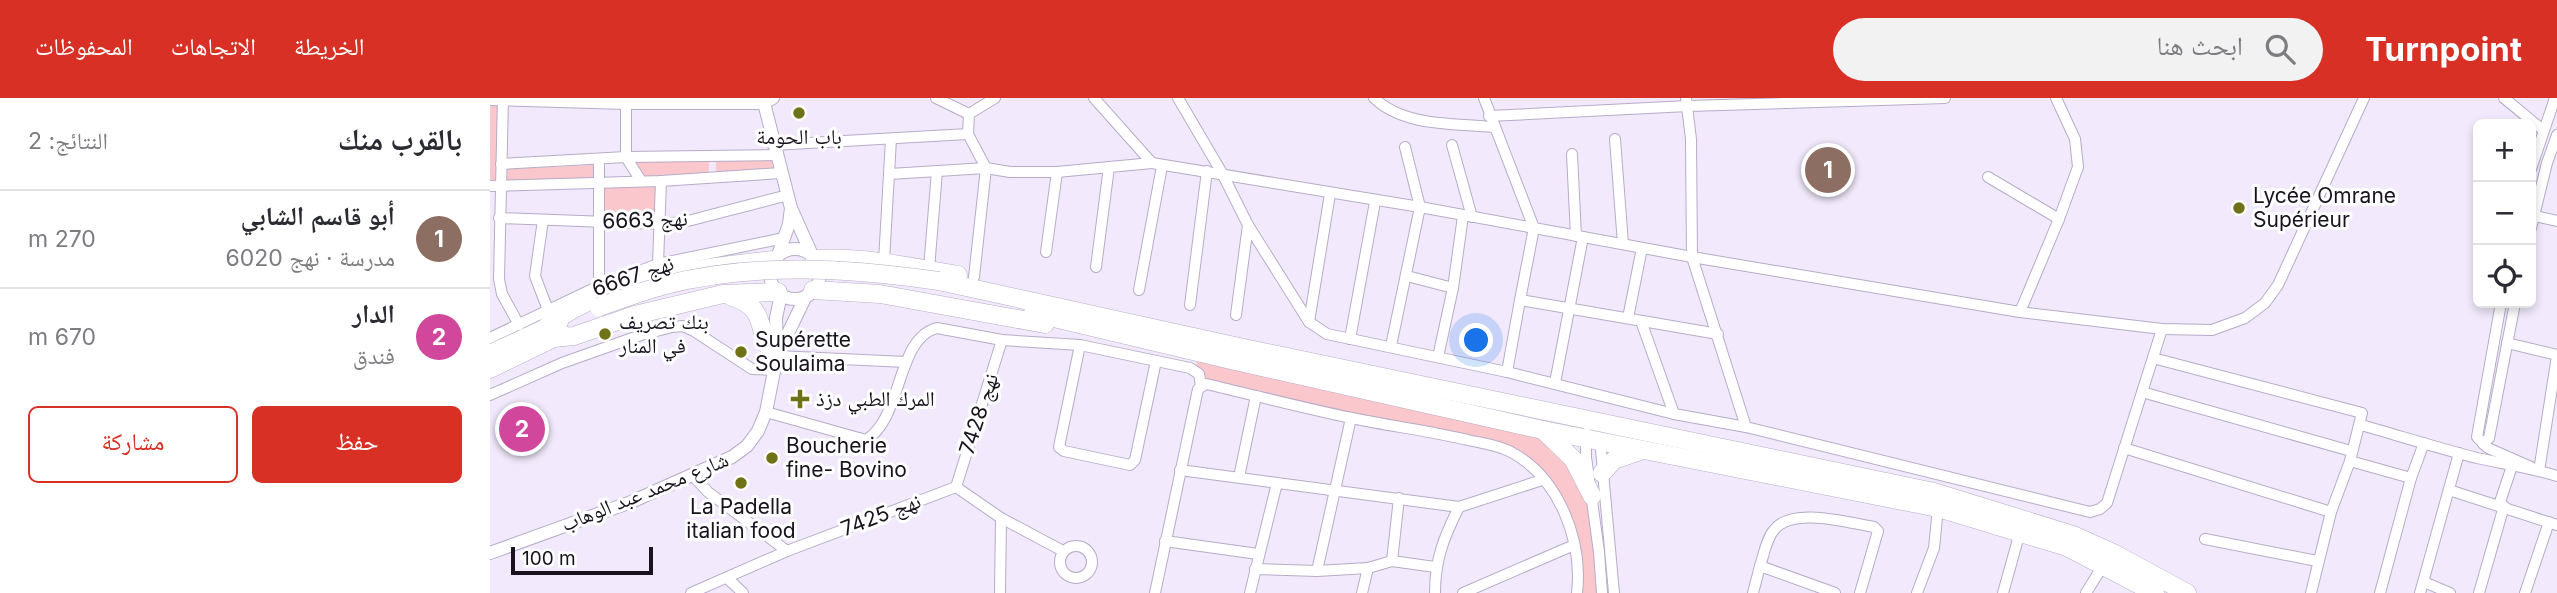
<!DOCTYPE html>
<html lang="ar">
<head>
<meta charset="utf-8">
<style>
  body { margin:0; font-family:Inter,"Noto Naskh Arabic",sans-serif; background:#f2f2f3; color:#2b2b33; direction:rtl }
  .controls { position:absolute; right:21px; top:21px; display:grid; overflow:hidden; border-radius:10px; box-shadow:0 4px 10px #0003 }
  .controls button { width:63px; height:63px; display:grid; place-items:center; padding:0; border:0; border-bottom:2px solid #e1e1e2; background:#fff; color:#2b2b33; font:35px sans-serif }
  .scale { position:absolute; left:21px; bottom:18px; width:142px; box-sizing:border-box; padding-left:7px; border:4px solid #18131e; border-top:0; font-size:19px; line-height:24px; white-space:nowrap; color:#18131e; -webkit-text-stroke:5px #fff; paint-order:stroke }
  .you { position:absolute; left:987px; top:243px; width:24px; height:24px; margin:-18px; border:5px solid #fff; border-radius:50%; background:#1a73e8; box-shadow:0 0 0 10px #1a73e833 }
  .badge { display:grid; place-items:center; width:46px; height:46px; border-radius:50%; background:#d93025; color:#fff; font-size:23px; font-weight:700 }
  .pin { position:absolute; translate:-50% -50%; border:4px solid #fff; box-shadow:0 2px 7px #0006 }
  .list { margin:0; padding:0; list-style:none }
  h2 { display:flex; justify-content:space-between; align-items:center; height:91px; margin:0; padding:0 28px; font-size:30px }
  h2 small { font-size:23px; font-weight:400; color:#7c7c81 }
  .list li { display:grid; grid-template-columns:46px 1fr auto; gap:21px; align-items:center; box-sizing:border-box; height:98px; padding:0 28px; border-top:2px solid #e1e1e2 }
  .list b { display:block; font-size:26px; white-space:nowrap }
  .list p { margin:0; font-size:23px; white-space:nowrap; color:#7c7c81 }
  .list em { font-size:23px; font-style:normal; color:#7c7c81 }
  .actions { display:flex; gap:14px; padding:21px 28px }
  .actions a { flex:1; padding:16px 0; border:2px solid #d93025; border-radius:10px; text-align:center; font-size:24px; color:#d93025 }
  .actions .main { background:#d93025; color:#fff }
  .icon { flex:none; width:38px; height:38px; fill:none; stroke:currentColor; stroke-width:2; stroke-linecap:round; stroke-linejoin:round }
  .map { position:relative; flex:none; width:2067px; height:495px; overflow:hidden; direction:ltr }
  header { display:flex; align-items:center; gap:42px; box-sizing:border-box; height:98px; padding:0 35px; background:#d93025; color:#fff }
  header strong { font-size:33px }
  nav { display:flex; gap:38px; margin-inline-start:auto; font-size:24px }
  .search { width:490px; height:63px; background:#f2f2f3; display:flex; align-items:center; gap:18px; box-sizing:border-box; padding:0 24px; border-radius:38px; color:#7c7c81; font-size:26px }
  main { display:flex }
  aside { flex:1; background:#fff }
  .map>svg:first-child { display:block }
  .green { fill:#f9c7cc }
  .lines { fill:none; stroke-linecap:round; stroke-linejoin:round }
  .minor-casing { stroke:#b7abc8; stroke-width:12 }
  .tertiary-casing { stroke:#b7abc8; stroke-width:14 }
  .trunk-casing { stroke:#b7abc8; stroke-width:19 }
  .minor { stroke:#fff; stroke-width:10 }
  .tertiary { stroke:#fff; stroke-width:12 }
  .trunk { stroke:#fff; stroke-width:18 }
  .trunk-bridge-casing { stroke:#b7abc8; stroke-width:19; stroke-linecap:butt }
  .trunk-bridge { stroke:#fff; stroke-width:18 }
  .poi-dot { fill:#707217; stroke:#fff; stroke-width:2.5 }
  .labels { text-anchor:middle; stroke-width:6; stroke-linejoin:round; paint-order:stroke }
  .poi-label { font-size:21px; fill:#18131e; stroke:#fff; text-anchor:start }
  .street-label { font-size:21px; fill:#18131e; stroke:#fff }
</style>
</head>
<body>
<header>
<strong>Turnpoint</strong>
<div class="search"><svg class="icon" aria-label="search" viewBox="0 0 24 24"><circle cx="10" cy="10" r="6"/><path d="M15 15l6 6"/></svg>ابحث هنا</div>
<nav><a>الخريطة</a><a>الاتجاهات</a><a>المحفوظات</a></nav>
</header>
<main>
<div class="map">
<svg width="2067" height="495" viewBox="0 0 2067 495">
  <rect width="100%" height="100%" fill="#f2eafc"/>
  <g class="green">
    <path d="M0,7H9L7,83L0,84Z"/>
    <path d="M280,58L284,73L226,77V61Z"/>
    <path d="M219,61V78L156,79L144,62Z"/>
    <path d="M105,67L107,82L17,85L16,71Z"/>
    <path d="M168,88L167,121L115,120L114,89Z"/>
    <path d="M707,263L1052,336L1070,351L1099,400L1112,495H1092L1093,475L1076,409L1017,349L703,279Z"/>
  </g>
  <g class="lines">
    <defs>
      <g id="minor">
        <path d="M13,0L9,181L12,196L29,227"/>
        <path d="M446,0L479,16"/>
        <path d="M604,0L662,65"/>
        <path d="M688,0L732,75L758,127L819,224L837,236L1017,274L1184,316L1256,329L1600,414L1610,411L1617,405L1672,231"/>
        <path d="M884,0C914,29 964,25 1003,29"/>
        <path d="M994,0L1044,130L1030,202"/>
        <path d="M1196,0L1201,41L1202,159L1256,329"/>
        <path d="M2014,0L2053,32"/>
        <path d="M136,5V59L151,83"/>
        <path d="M999,18L1198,8L1455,0"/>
        <path d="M478,36L496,70L520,74H567L662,65L930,109L1202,159L1530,214L1672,231L1722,232L1755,220L1775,205L1788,187L1874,0"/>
        <path d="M1125,41L1133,146"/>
        <path d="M283,47L478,36L479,16L505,0"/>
        <path d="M962,47L982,119"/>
        <path d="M1082,56L1086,138"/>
        <path d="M109,61V188"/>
        <path d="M11,66L136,59L286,57"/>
        <path d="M2041,71L2065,0"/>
        <path d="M400,76L496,70L484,179"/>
        <path d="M1498,79L1569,121"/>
        <path d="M0,88L171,83L291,75"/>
        <path d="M2041,117L2067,123"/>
        <path d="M9,120L170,126L194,124L298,97"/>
        <path d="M53,122L45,178L58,212"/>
        <path d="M2041,130L2057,65L2067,37"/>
        <path d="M556,154L567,74"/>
        <path d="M394,163L401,41"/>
        <path d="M168,166L171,83"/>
        <path d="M606,169L619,69"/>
        <path d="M439,171L447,73"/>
        <path d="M917,178L963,190"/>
        <path d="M649,192L672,68"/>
        <path d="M2011,205L1987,339L1998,350L2041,369"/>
        <path d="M700,207L717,73"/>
        <path d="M1530,214L1569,121L1588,69L1585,41L1566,0"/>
        <path d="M746,217L758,127"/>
        <path d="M1138,220L1152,150"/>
        <path d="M1151,223L1184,316"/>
        <path d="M819,224L840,96"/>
        <path d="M0,240L109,188L168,166L294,140"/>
        <path d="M860,241L885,104"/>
        <path d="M2017,245L2067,257"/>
        <path d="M590,247L569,349L574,353L640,367L645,362L666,263"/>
        <path d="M901,248L930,109L915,49"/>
        <path d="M287,258L416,264"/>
        <path d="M948,259L963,190L973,118"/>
        <path d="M1663,260L1872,315L1860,363L1841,414L1821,495"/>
        <path d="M1017,274L1030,202L1228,236"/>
        <path d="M1065,285L1093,139"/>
        <path d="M1652,294L1861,353"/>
        <path d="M0,297L72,265L151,237L182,229L193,228L204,233L262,271L284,272"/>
        <path d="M276,314L376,342C413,320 406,240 447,230L512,242L590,247L700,270L709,276L711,288"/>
        <path d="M1871,327C1910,338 1948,350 1987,360C2014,366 2041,370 2067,378"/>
        <path d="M1096,335V359L1109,454L1112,495"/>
        <path d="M1110,341L1124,495"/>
        <path d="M1993,346L1999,340L2025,205"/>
        <path d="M1634,350L1841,414"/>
        <path d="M1860,363L1921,380"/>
        <path d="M690,372L969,409L1052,382"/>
        <path d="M2049,373L2067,258"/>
        <path d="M203,378L218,394L297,453"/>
        <path d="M749,379L766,298"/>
        <path d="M466,389L512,242"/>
        <path d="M1959,392L2067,427"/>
        <path d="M2009,407L2022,368"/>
        <path d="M1715,441L1827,463"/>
        <path d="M675,443L768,456"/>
        <circle cx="586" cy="464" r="16"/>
        <path d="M902,463L909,400"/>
        <path d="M1270,468C1274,457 1276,441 1284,432C1302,408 1359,425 1384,429L1388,433L1370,495"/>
        <path d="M765,471L827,473L878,470L902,463L945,469"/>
        <path d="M827,473L861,320"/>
        <path d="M237,480L253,495"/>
        <path d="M1934,484L1960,495"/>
        <path d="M201,495L297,453L466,389L511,420L573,453"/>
        <path d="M510,495L511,420"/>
        <path d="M665,495L708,291L716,286C764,297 813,310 862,320C900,328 939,333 978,342C991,345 1007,347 1019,353C1069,378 1093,443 1087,495"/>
        <path d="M760,495L787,385"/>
        <path d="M872,495L878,470"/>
        <path d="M945,495C945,461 954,439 969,409"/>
        <path d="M973,495L1084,447"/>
        <path d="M1263,495L1270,468L1345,495"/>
        <path d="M1427,495L1444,450L1448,410"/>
        <path d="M1513,495L1530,434"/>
        <path d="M1596,495L1614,466"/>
        <path d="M1890,495L1921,380L1934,345"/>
        <path d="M1930,495L1969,355"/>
        <path d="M1989,495L2014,408"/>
        <path d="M2035,495L2059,424"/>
      </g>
      <g id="tertiary">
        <path d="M0,1L136,5H274L283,0"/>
        <path d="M274,5L301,110L322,157"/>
        <circle cx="305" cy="176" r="25"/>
        <path d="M288,157L299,126L301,110"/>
        <path d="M287,254L286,220L291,196"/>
        <path d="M0,455L141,404L242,359L257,348L268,333L276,314L287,258L316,198"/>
      </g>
      <g id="trunk">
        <path d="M325,161C374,158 420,169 468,177"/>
        <path d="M449,183L749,249L1444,394L1583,437L1625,456L1697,495"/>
        <path d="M323,192L390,196L555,226"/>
        <path d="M240,198C284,211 262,239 287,258"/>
        <path d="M543,215L741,262L1053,332L1448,410L1577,449L1665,495"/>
        <path d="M58,227C125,180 205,170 284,162"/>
        <path d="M63,240L84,238L145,217L233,196L288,194"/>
        <path d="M0,256L69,224"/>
        <path d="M0,271L72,236"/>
        <path d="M1053,332L1083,361L1102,398"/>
        <path d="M1112,375L1124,362L1150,353"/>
      </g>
    </defs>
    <use href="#minor" class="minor-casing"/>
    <use href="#tertiary" class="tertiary-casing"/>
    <use href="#trunk" class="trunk-casing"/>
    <use href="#minor" class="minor"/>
    <use href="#tertiary" class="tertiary"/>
    <use href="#trunk" class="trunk"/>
    <defs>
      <path id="trunk-bridge" d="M109,209C131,201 153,193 175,187C265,164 358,170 449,183"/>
    </defs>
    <use href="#trunk-bridge" class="trunk-bridge-casing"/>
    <use href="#trunk-bridge" class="trunk-bridge"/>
  </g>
  <g class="poi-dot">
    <circle cx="309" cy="15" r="7"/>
    <circle cx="1749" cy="110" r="7"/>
    <circle cx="115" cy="236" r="7"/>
    <circle cx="251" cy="254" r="7"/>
    <path d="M306.5 290.5h7v7h7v7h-7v7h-7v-7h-7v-7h7z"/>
    <circle cx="282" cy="360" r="7"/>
    <circle cx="251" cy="385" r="7"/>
  </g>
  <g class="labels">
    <g class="poi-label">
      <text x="309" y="46" text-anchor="middle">باب الحومة</text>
      <text x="1763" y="105">Lycée Omrane<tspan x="1763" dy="24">Supérieur</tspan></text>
      <text x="129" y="231">بنك تصريف<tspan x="129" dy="24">في المنار</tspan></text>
      <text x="265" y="249">Supérette<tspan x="265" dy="24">Soulaima</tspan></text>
      <text x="326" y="308">المرك الطبي دزذ</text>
      <text x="296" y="355">Boucherie<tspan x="296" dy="24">fine- Bovino</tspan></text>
      <text x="251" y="416" text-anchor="middle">La Padella<tspan x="251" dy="24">italian food</tspan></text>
    </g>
    <g class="street-label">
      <text transform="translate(155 122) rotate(-2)" y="7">نهج 6663</text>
      <text transform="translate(143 178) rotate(-19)" y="7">نهج 6667</text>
      <text transform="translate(489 316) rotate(-72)" y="7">نهج 7428</text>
      <text transform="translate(155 394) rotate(-22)" y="7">شارع محمد عبد الوهاب</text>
      <text transform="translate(391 417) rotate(-21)" y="7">نهج 7425</text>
    </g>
  </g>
</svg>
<div class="controls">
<button>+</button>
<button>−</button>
<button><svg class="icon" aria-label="locate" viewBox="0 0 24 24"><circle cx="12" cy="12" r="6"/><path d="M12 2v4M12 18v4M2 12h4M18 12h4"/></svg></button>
</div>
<div class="scale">100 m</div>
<div class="you"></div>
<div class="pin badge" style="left:1338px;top:72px;background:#8d6e63">1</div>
<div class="pin badge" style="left:32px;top:331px;background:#d1479c">2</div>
</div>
<aside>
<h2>بالقرب منك<small>النتائج: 2</small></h2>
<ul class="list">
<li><span class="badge" style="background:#8d6e63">1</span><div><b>أبو قاسم الشابي</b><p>مدرسة · نهج 6020</p></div><em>270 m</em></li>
<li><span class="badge" style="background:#d1479c">2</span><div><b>الدار</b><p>فندق</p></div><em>670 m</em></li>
</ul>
<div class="actions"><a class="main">حفظ</a><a>مشاركة</a></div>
</aside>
</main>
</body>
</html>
